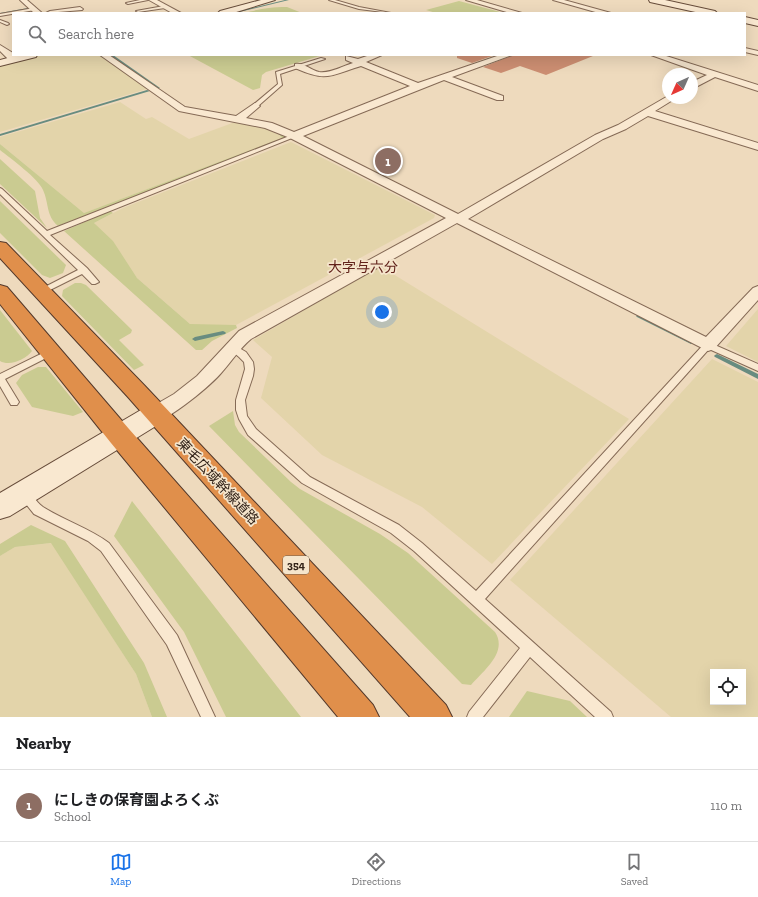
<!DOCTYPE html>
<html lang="en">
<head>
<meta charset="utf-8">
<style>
  body { margin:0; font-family:"Zilla Slab","Noto Sans JP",serif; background:#f6f6f6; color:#202124 }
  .controls { position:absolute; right:12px; bottom:12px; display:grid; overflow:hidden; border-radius:0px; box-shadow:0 4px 16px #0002 }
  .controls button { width:36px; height:36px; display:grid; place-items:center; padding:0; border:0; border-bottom:1px solid #e0e0e0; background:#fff; color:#202124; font:20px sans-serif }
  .compass { position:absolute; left:662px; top:68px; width:36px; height:36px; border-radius:50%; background:#fff; box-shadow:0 4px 16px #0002; rotate:225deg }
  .you { position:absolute; left:382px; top:312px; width:14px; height:14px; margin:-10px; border:3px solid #fff; border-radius:50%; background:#1a73e8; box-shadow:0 0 0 6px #1a73e833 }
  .badge { display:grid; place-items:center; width:26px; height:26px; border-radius:50%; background:#1a73e8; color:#fff; font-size:13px; font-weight:700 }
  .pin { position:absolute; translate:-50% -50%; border:2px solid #fff; box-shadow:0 1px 4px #0006 }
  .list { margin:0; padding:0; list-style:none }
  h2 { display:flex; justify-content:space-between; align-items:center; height:52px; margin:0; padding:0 16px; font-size:17px }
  h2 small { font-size:13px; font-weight:400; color:#757577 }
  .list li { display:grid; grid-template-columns:26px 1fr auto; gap:12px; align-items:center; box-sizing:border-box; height:72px; padding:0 16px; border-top:1px solid #e0e0e0 }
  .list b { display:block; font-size:15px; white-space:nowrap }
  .list p { margin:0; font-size:13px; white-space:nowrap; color:#757577 }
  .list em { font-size:13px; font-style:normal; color:#757577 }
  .icon { flex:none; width:22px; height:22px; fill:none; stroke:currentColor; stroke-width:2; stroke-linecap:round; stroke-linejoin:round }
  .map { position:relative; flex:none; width:758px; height:717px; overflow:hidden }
  .search { position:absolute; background:#fff; box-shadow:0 4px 16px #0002; left:12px; right:12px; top:12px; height:44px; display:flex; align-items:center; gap:10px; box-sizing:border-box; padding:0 14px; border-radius:0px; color:#757577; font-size:15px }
  .sheet { height:124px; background:#fff }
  nav { display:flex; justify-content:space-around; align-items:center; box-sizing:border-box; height:56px; border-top:1px solid #e0e0e0; background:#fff; font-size:11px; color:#757577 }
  nav a { display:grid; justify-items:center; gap:2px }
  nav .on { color:#1a73e8 }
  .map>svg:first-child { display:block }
  .farmland { fill:#e3d4aa; fill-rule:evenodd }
  .green { fill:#cacb91 }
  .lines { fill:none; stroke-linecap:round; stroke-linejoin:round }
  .stream { fill:#688c80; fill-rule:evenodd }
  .building { fill:#cc8e72 }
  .lane-casing { stroke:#856a56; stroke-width:2 }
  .street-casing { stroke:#856a56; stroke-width:2 }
  .secondary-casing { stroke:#674c3a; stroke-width:2 }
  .highway-casing { stroke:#53392b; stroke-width:2 }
  .lane { fill:#f9e8d0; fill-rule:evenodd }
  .street { fill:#f9e8d0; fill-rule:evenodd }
  .secondary { fill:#f9e8d0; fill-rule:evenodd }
  .highway { fill:#e08f4b; fill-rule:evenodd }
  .labels { text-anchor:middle; stroke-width:3.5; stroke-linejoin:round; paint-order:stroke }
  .shield { fill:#f5e5cc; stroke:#6e5f50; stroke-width:1 }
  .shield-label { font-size:11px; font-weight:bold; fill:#34251b }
  .quarter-label { font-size:14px; fill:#61221a; stroke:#f5e5cc }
  .near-street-label { font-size:14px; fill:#34251b; stroke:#f5e5cc }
</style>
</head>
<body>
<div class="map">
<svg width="758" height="717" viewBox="0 0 758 717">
  <rect width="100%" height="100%" fill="#eedabd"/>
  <g class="farmland">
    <path d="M38,55H100L147,89L0,132V64Z"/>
    <path d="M120,102L146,119L152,117L189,139L235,122L264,128L279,135L282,138L84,213L0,144V137Z"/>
    <path d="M291,142L435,215L434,218L236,325L228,326H197L190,324L137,278L94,223L123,208Z"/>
    <path d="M380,266L629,419L492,564L422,507L322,455L261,398L272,357L253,340Z"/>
    <path d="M758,309V362L726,346Z"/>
    <path d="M712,359L758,382V717H671L510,580ZM713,672H743V702H713Z"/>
    <path d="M52,543L136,674L152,717H0V556L15,547Z"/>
  </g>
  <g class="green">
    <path d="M459,1L504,13H436L426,10Z"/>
    <path d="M287,7L302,13H244C260,9 269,7 287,7Z"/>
    <path d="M188,55H323L266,72L262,75L260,88L253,90Z"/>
    <path d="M234,121L269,128L287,137L58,226C46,216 49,203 43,190C39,179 10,158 0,150V144L84,213L282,138C272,124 248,128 234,121Z"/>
    <path d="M0,159L35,191L40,218L47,228L0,184Z"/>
    <path d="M0,201L66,265L63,273L50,278L42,275L0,233Z"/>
    <path d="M110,211L113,213L94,223L113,241L137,278L190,324L236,325L237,328L212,341L202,350H196L64,231Z"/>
    <path d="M75,283H81L86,285L132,330L131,333L119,340L144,365L134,370L62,296L63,290Z"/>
    <path d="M0,310L32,351C26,359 10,367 0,361Z"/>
    <path d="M38,367H46L83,412L73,416L32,407L16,383L22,375Z"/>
    <path d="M233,411L235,425L239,432L291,482L300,489L380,534L408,553L495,632C508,652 484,670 471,685L462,684L209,426Z"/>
    <path d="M132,501L301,717H226L184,632L114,536Z"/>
    <path d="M31,525L65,541L144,663L167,717H152L136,674L51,543L15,547L0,556V544Z"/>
    <path d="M527,691L570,701L587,717H509Z"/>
  </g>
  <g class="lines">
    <g class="stream">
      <path d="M285,0H289L235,13H231Z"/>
      <path d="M28,8L27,10L0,15V13Z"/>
      <path d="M110,55H113L160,88L157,89Z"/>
      <path d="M147,90L150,91L0,136V134Z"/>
      <path d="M639,314L693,341L694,342L691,344L637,317L636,316L637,315Z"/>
      <path d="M223,331L225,332L226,333L225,334L195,341L192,339L195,337Z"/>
      <path d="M717,354L758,374V379L715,357L714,356L715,355Z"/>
    </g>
  </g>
  <g class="building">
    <path d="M457,55H495L472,63L457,58Z"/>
    <path d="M513,55H593V56L546,75L520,66L501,73L483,67Z"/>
  </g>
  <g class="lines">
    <defs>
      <g id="lane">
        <path d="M140,0H148L128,4L126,3Z"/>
        <path d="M329,0H335L359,7L391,13L359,9Z"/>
        <path d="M164,6L165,8L138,12L136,11Z"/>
        <path d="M34,8L35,10L0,16V14Z"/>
        <path d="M0,20L8,23L9,24L7,25L0,22Z"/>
        <path d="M321,58L325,59L280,74L282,85L257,107H253V105L278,84L276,72Z"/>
        <path d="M292,135L297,136L50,235L87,268L99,282L95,284H92L82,274L44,293H41L37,291L78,270L0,194V188L2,189L47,231Z"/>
        <path d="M708,342L758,364V371L709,349L485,599L611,712L613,717H595L530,657L483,717H467L469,712L520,648L414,551L391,533L302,483L248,435L239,419L236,410V400L245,369L244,362L239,357L227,347L228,345H234L246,352L253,362L254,369L253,376L245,400L247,416L256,429L310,477L399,525L422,543L476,591L705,343Z"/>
        <path d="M51,349L55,352L54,354L5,379L19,402L17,405H11L0,386V374Z"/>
        <path d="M23,488C32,491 35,502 43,507C65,521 89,528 109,543L177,635L215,717H201L167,645L101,551L88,541L34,514L17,493L19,490Z"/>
      </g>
      <g id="street">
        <path d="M20,0H27L42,13H34Z"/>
        <path d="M149,0H157L181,13H172Z"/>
        <path d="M466,0H477L522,13H510Z"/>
        <path d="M553,0H564L611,13H599Z"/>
        <path d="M80,7L83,9L82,10L46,13L50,11Z"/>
        <path d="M0,45L13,53L17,59L16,61H10L0,51Z"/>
        <path d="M745,48L758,51V55L745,52Z"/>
        <path d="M100,55H109L185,107L236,116L255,103L260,106L246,118L272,123L294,132L410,86L361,66C329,76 327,82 295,68V64C303,62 311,70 319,72C329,74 343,66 353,63L346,60V56L358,59L370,55H382L366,62L418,83L500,55H512L452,77L503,96V100H497L444,80L303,136L458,214L595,135L618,125L668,96V98H676L655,111L758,143V150L648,116L626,129L603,139L468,219L706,337L753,288L758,286V300L714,349L708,351L457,223L251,339C239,349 232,361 222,372C213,383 168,422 154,421C152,421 150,420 148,419L146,414L148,409L174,394L197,376L239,331L446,218L290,138L265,128L179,111Z"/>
        <path d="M651,55H663L758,85V91L715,77L692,89V82L707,75Z"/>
      </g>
      <g id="secondary">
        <path d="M261,0H275L233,13H218L220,11Z"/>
        <path d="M649,0H665L715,11L717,13H700L650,2Z"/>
        <path d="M745,17L758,20V26L745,23Z"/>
        <path d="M19,55H37L36,57L0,66V60Z"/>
        <path d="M155,405L164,407L167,414L164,421L10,516L0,519V493L146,407Z"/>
      </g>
      <g id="highway">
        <path d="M0,242L6,243L144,385L446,705L452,717H410L128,397L0,258Z"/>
        <path d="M0,285L7,287L129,429L373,705L379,717H338L111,443L0,304Z"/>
      </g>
    </defs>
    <use href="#lane" class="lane-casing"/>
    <use href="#street" class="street-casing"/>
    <use href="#secondary" class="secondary-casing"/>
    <use href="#highway" class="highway-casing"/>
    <use href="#lane" class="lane"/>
    <use href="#street" class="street"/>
    <use href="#secondary" class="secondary"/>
    <use href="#highway" class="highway"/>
  </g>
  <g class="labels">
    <rect class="shield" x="283" y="556" width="26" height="18" rx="3"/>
    <g class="shield-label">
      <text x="296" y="569">354</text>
    </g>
    <g class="quarter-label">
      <text x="363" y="272">大字与六分</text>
    </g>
    <g class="near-street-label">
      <text transform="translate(218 481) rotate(47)" y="5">東毛広域幹線道路</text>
    </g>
  </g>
</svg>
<div class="controls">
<button><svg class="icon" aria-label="locate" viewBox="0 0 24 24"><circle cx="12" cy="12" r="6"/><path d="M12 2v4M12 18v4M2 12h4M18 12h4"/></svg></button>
</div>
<svg class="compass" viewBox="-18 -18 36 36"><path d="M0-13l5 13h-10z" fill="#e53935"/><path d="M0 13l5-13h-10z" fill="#757577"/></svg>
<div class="you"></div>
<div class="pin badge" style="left:388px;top:161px;background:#8d6e63">1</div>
<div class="search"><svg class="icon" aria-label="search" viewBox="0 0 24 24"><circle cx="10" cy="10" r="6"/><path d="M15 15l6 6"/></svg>Search here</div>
</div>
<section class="sheet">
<h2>Nearby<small></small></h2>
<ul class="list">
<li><span class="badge" style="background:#8d6e63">1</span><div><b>にしきの保育園よろくぶ</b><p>School</p></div><em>110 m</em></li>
</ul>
</section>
<nav>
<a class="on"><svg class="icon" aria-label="map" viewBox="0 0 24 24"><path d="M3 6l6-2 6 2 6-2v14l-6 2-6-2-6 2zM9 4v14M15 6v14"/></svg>Map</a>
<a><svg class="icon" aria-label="directions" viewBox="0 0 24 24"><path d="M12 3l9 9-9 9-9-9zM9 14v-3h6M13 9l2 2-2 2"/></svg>Directions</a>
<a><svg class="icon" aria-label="saved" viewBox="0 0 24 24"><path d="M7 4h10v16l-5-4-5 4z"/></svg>Saved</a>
</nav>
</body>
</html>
